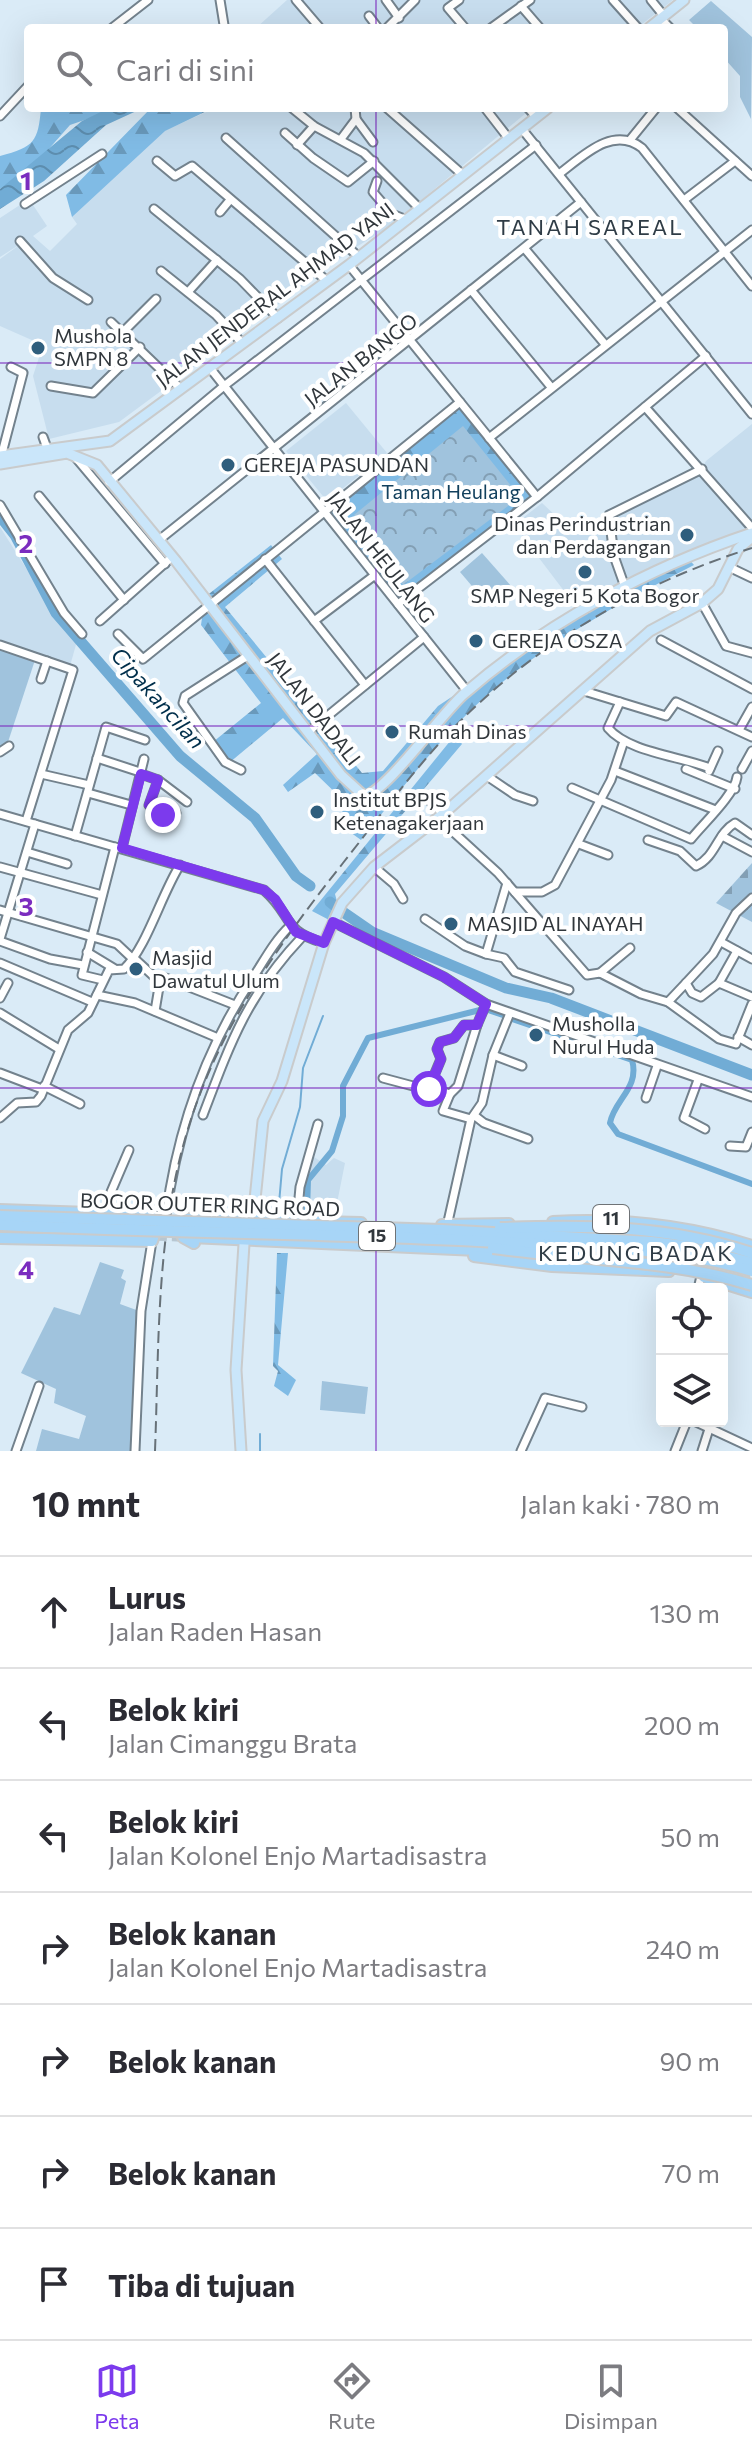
<!DOCTYPE html>
<html lang="id">
<head>
<meta charset="utf-8">
<style>
  body { margin:0; font-family:Commissioner,sans-serif; background:#f7f7f7; color:#2b2b33 }
  .controls { position:absolute; right:24px; bottom:24px; display:grid; overflow:hidden; border-radius:8px; box-shadow:0 8px 32px #0002 }
  .controls button { width:72px; height:72px; display:grid; place-items:center; padding:0; border:0; border-bottom:2px solid #e1e1e2; background:#fff; color:#2b2b33; font:40px sans-serif }
  .stop { position:absolute; width:24px; height:24px; margin:-18px; border:6px solid #7c3aed; border-radius:50%; background:#fff }
  .stop.end { background:#7c3aed; border-color:#fff; box-shadow:0 2px 8px #0008 }
  .list { margin:0; padding:0; list-style:none }
  h2 { display:flex; justify-content:space-between; align-items:center; height:104px; margin:0; padding:0 32px; font-size:34px }
  h2 small { font-size:26px; font-weight:400; color:#7c7c81 }
  .list li { display:grid; grid-template-columns:52px 1fr auto; gap:24px; align-items:center; box-sizing:border-box; height:112px; padding:0 32px; border-top:2px solid #e1e1e2 }
  .list b { display:block; font-size:30px; white-space:nowrap }
  .list p { margin:0; font-size:26px; white-space:nowrap; color:#7c7c81 }
  .list em { font-size:26px; font-style:normal; color:#7c7c81 }
  .icon { flex:none; width:44px; height:44px; fill:none; stroke:currentColor; stroke-width:2; stroke-linecap:round; stroke-linejoin:round }
  .map { position:relative; flex:none; width:752px; height:1451px; overflow:hidden }
  .search { position:absolute; background:#fff; box-shadow:0 8px 32px #0002; left:24px; right:24px; top:24px; height:88px; display:flex; align-items:center; gap:20px; box-sizing:border-box; padding:0 28px; border-radius:8px; color:#7c7c81; font-size:30px }
  .sheet { height:888px; background:#fff }
  nav { display:flex; justify-content:space-around; align-items:center; box-sizing:border-box; height:112px; border-top:2px solid #e1e1e2; background:#fff; font-size:22px; color:#7c7c81 }
  nav a { display:grid; justify-items:center; gap:4px }
  nav .on { color:#7c3aed }
  .map>svg:first-child { display:block }
  .built { fill:#c7ddee }
  .green { fill:#a0c3dd }
  .forest { fill:url(#forest-firs) }
  .cemetery { fill:url(#cemetery-stones) }
  .park { fill:url(#park-crowns) }
  .water { fill:url(#water-waves) }
  .lines { fill:none; stroke-linecap:round; stroke-linejoin:round }
  .stream { stroke:#71acd5; stroke-width:2 }
  .canal { stroke:#71acd5; stroke-width:6 }
  .river { stroke:#71acd5; stroke-width:11 }
  .highway-tunnel { stroke:#b8c7d2; stroke-width:10; stroke-dasharray:10 5; stroke-linecap:butt }
  .minor-casing { stroke:#73828d; stroke-width:11 }
  .major-casing { stroke:#c9cbcc; stroke-width:13 }
  .highway-casing { stroke:#c9cbcc; stroke-width:14 }
  .minor { stroke:#fff; stroke-width:7 }
  .major { stroke:#cae6fa; stroke-width:9 }
  .highway { stroke:#a7d5f7; stroke-width:10 }
  .rail { stroke:#677178; stroke-width:2; stroke-dasharray:12 6; stroke-linecap:butt }
  .highway-bridge-casing { stroke:#c9cbcc; stroke-width:14; stroke-linecap:butt }
  .highway-bridge { stroke:#a7d5f7; stroke-width:10 }
  .route { stroke:#7c3aed; stroke-width:10 }
  .grid { fill:none; stroke:#7b2cbf; stroke-width:2; stroke-opacity:0.55 }
  .poi-dot { fill:#2f5e7d; stroke:#fff; stroke-width:3 }
  .labels { text-anchor:middle; stroke-width:8; stroke-linejoin:round; paint-order:stroke }
  .shield { fill:#fff; stroke:#6f7376; stroke-width:2 }
  .shield-label { font-size:18px; font-weight:bold; fill:#31373c }
  .street-label { font-size:20px; fill:#31373c; stroke:#fff }
  .poi-label { font-size:20px; fill:#31373c; stroke:#fff; text-anchor:start }
  .park-label { font-size:20px; fill:#12405d; stroke:#fff }
  .neighbourhood-label { font-size:22px; letter-spacing:2px; fill:#2f3c46; stroke:#fff }
  .water-label { font-size:22px; font-style:italic; fill:#002f4b; stroke:#fff }
  .grid-label { font-size:26px; text-anchor:middle; font-weight:bold; fill:#7b2cbf; stroke:#fff; stroke-width:8; stroke-linejoin:round; paint-order:stroke }
</style>
</head>
<body>
<div class="map">
<svg width="752" height="1451" viewBox="0 0 752 1451">
  <defs>
    <pattern id="forest-firs" width="22" height="20" patternUnits="userSpaceOnUse" patternTransform="scale(2)"><rect width="22" height="20" fill="#80bbe5"/><path d="M5 1l3.5 6h-7zM16 11l3.5 6h-7z" fill="#6999bb"/></pattern>
    <pattern id="cemetery-stones" width="16" height="16" patternUnits="userSpaceOnUse" patternTransform="scale(2)"><rect width="16" height="16" fill="#a0c3dd"/><path d="M2 7V4a2 2 0 0 1 4 0v3zM10 15v-3a2 2 0 0 1 4 0v3z" fill="#839fb4"/></pattern>
    <pattern id="park-crowns" width="20" height="18" patternUnits="userSpaceOnUse" patternTransform="scale(2)"><rect width="20" height="18" fill="#a0c3dd"/><path d="M2 6a3 3 0 1 1 6 0M12 15a3 3 0 1 1 6 0" fill="none" stroke="#839fb4"/></pattern>
    <pattern id="water-waves" width="16" height="10" patternUnits="userSpaceOnUse" patternTransform="scale(2)"><rect width="16" height="10" fill="#71acd5"/><path d="M0 5q4-4 8 0t8 0" fill="none" stroke="#5d8dae"/></pattern>
  </defs>
  <rect width="100%" height="100%" fill="#daebf7"/>
  <g class="built">
    <path d="M287,0H673L637,28H256Z"/>
    <path d="M215,108H532L389,227L353,249L119,422L49,439L33,376L43,345L0,326V259L22,243L0,257V218L29,199L47,226L33,236L50,251L77,224L72,217L118,166L162,132Z"/>
    <path d="M346,403L387,453L327,501L286,451Z"/>
    <path d="M752,424V548L737,553L736,545L727,541L580,612L514,525L542,503L574,533L701,470L706,461Z"/>
    <path d="M0,527L55,614L77,641L70,666L0,643Z"/>
    <path d="M314,1157L326,1165L334,1158L345,1163L334,1218H300L308,1168Z"/>
  </g>
  <g class="green">
    <path d="M711,1L752,37L751,119L740,97V76L724,58V28H697L689,20Z"/>
    <path d="M482,553L511,586L489,606L460,572Z"/>
    <path d="M0,648L35,660L8,742L0,748Z"/>
    <path d="M100,1262L124,1270L121,1278L126,1281L120,1304L139,1311L132,1451H36L42,1429L79,1439L86,1416L54,1403L56,1389L21,1373L54,1307L80,1315Z"/>
    <path d="M322,1381L368,1387L365,1414L320,1410Z"/>
  </g>
  <g class="forest">
    <path d="M41,108H119L70,125L32,168L0,189V156C35,147 38,141 41,108Z"/>
    <path d="M151,108H213L165,131L72,217L66,195Z"/>
    <path d="M460,402L537,497L398,604L322,509Z"/>
    <path d="M271,545L282,559L225,607L362,773L383,771L438,706L580,612L687,557L694,565C616,605 537,647 473,708C432,748 397,795 361,840L336,822L347,804L315,773L288,792L283,785L317,754L283,718L229,763L213,742L261,703L201,625L205,597Z"/>
    <path d="M455,735L462,744L335,894L339,909L333,922L312,911Z"/>
    <path d="M277,1253H288L278,1365L296,1380L288,1396L274,1386L278,1371L273,1366Z"/>
  </g>
  <path class="cemetery" d="M752,863V922L716,903Z"/>
  <path class="park" d="M463,426L520,497L403,585L376,554L382,548L354,515Z"/>
  <path class="water" d="M109,108H143L106,125L44,181L0,209V189L82,121Z"/>
  <g class="lines">
    <g class="stream">
      <path d="M278,1215L282,1169L300,1107L303,1068L323,1016"/>
      <path d="M260,1434V1451"/>
    </g>
    <g class="canal">
      <path d="M488,1010L506,1016"/>
      <path d="M512,1019L632,1060C640,1088 614,1100 610,1123L618,1134L752,1184"/>
      <path d="M307,1212L308,1180L332,1151L343,1116V1086L368,1038L480,1010"/>
    </g>
    <g class="river">
      <path d="M0,516L15,535L56,613L180,756L255,818L296,876L310,886"/>
      <path d="M330,902L335,906"/>
      <path d="M343,912L372,932L506,988L551,998L752,1075"/>
    </g>
    <path class="highway-tunnel" d="M142,1235L188,1237"/>
    <defs>
      <g id="minor">
        <path d="M220,0L224,25"/>
        <path d="M296,0L320,28"/>
        <path d="M386,0L399,18"/>
        <path d="M459,0L448,8L465,28"/>
        <path d="M613,0L638,28"/>
        <path d="M651,0L664,16"/>
        <path d="M521,6L540,28"/>
        <path d="M369,16L378,28"/>
        <path d="M661,19L670,28"/>
        <path d="M112,28L148,0"/>
        <path d="M387,28L415,0"/>
        <path d="M491,28L530,0"/>
        <path d="M292,108L314,126L364,153L420,209"/>
        <path d="M387,108L463,175"/>
        <path d="M485,108L509,139"/>
        <path d="M528,108L536,117"/>
        <path d="M677,108L752,176"/>
        <path d="M0,116L28,86"/>
        <path d="M356,119L373,142"/>
        <path d="M522,129L752,414"/>
        <path d="M285,133L313,158L348,182L374,161"/>
        <path d="M226,138L359,257"/>
        <path d="M341,139L356,119L355,108"/>
        <path d="M630,140L656,108"/>
        <path d="M297,145L314,126"/>
        <path d="M157,161L175,176L192,166L327,281"/>
        <path d="M559,174C583,156 613,125 642,148L752,286"/>
        <path d="M377,181L373,192L392,214L407,220"/>
        <path d="M684,200L735,161"/>
        <path d="M25,204L102,154"/>
        <path d="M154,209L240,279L278,318"/>
        <path d="M220,212L230,200"/>
        <path d="M20,241L53,278L88,300"/>
        <path d="M525,249L604,343"/>
        <path d="M349,265L537,497"/>
        <path d="M161,271L216,315L242,343"/>
        <path d="M471,290L551,387"/>
        <path d="M188,292L217,260"/>
        <path d="M111,322L181,389"/>
        <path d="M123,332L156,299"/>
        <path d="M210,368L467,691"/>
        <path d="M51,386L93,393L140,347"/>
        <path d="M645,407L752,528"/>
        <path d="M43,437L47,448"/>
        <path d="M489,438L752,230"/>
        <path d="M1,457L23,373L11,367"/>
        <path d="M76,458L165,564"/>
        <path d="M109,482L224,386L536,145"/>
        <path d="M39,496L124,600"/>
        <path d="M0,505L64,613L82,634"/>
        <path d="M159,540L581,202"/>
        <path d="M265,559L365,685"/>
        <path d="M731,568L752,578"/>
        <path d="M625,587L614,556L609,515L702,469"/>
        <path d="M702,603L726,646L752,653"/>
        <path d="M398,604L537,497L706,356"/>
        <path d="M100,621L172,557"/>
        <path d="M314,621L375,575"/>
        <path d="M118,634L143,659L460,402"/>
        <path d="M661,640L752,689"/>
        <path d="M0,645L73,670L26,821"/>
        <path d="M41,679L47,661"/>
        <path d="M584,691L666,716L676,702L752,737"/>
        <path d="M620,702L608,728C628,752 679,756 710,768"/>
        <path d="M739,730L752,707"/>
        <path d="M308,732L424,637"/>
        <path d="M0,752L9,746"/>
        <path d="M97,758L140,772"/>
        <path d="M686,769L735,789"/>
        <path d="M742,769L752,751"/>
        <path d="M241,770L225,762L183,703L185,696L249,655"/>
        <path d="M615,771L713,809"/>
        <path d="M709,771L718,751"/>
        <path d="M41,774L89,785"/>
        <path d="M141,774L158,780L187,802"/>
        <path d="M487,776L515,795L533,801"/>
        <path d="M158,780L149,805L163,815L176,813"/>
        <path d="M572,788L691,839C703,824 735,794 737,777"/>
        <path d="M88,793L131,805"/>
        <path d="M424,795L443,814"/>
        <path d="M0,814L264,890C293,915 281,931 324,943"/>
        <path d="M438,818L498,873L587,975L600,973L641,994L668,1002L686,983L692,993L701,997L719,983L752,997"/>
        <path d="M75,836L106,727L145,740"/>
        <path d="M722,836L752,852"/>
        <path d="M648,840L680,851L696,866C716,857 717,833 735,823L752,835"/>
        <path d="M579,844L608,855"/>
        <path d="M122,848L144,759"/>
        <path d="M27,852L67,864"/>
        <path d="M0,867L102,895"/>
        <path d="M374,867L394,884L403,899"/>
        <path d="M515,892H542L555,885L611,780L623,744"/>
        <path d="M0,910L117,944L134,960"/>
        <path d="M425,919L465,946L486,954L507,883"/>
        <path d="M333,922L444,977L486,1004L752,1097"/>
        <path d="M0,939L35,824"/>
        <path d="M0,941L50,959L83,965"/>
        <path d="M721,942L752,959"/>
        <path d="M87,952L115,969"/>
        <path d="M486,954L504,958L515,972L569,990"/>
        <path d="M135,959L162,984"/>
        <path d="M0,963L92,1002"/>
        <path d="M600,973L630,948"/>
        <path d="M103,980L82,975L115,847"/>
        <path d="M686,983L713,954L736,913L752,898"/>
        <path d="M719,983L737,951"/>
        <path d="M97,995L135,1003L218,1038"/>
        <path d="M0,998L8,983"/>
        <path d="M668,1002L719,1039L736,1044L752,1004"/>
        <path d="M155,1011L159,987L166,978L235,1005"/>
        <path d="M0,1013L59,1049"/>
        <path d="M738,1037L752,1045"/>
        <path d="M493,1055L522,1066"/>
        <path d="M0,1073L42,1089"/>
        <path d="M383,1078L428,1090L441,1059L437,1049L440,1042L454,1038L464,1025H477L486,1004"/>
        <path d="M698,1080L684,1118L705,1129"/>
        <path d="M44,1086L80,1104"/>
        <path d="M441,1091L450,1094L443,1111L471,1119"/>
        <path d="M450,1094L458,1086L477,1025"/>
        <path d="M646,1098L657,1066"/>
        <path d="M203,1115C231,1041 248,994 302,937"/>
        <path d="M475,1116L484,1123L528,1139"/>
        <path d="M0,1118L17,1103L36,1102L41,1096L68,1030L88,1013L109,970L124,969C147,947 161,895 180,865"/>
        <path d="M730,1146L746,1147L752,1132"/>
        <path d="M107,1214L111,1192L129,1150"/>
        <path d="M150,1215L166,1216C177,1130 206,1048 254,976C265,959 275,940 290,926"/>
        <path d="M297,1220L300,1187L318,1124"/>
        <path d="M447,1226L471,1119L482,1103L493,1055L510,1013"/>
        <path d="M698,1289L701,1276"/>
        <path d="M694,1421L752,1448"/>
        <path d="M16,1451L39,1386"/>
        <path d="M135,1451L141,1311L152,1241"/>
        <path d="M521,1451L545,1398L582,1407"/>
        <path d="M675,1451L687,1421"/>
        <path d="M702,1451L709,1429"/>
      </g>
      <g id="major">
        <path d="M649,28L684,0"/>
        <path d="M0,456L110,441L349,265L548,108"/>
        <path d="M0,464L67,453L97,465L176,561L341,775L364,796C385,794 443,711 465,693C547,622 650,567 752,533"/>
        <path d="M253,1219L263,1121L282,1081L324,943L342,903L374,867L443,814L650,631L702,603L718,589L738,549L752,537"/>
        <path d="M241,1451L236,1370L244,1244"/>
      </g>
      <g id="highway">
        <path d="M0,1210L150,1215L157,1226L152,1241L0,1238"/>
        <path d="M553,1222C622,1218 686,1225 752,1246"/>
        <path d="M442,1225L509,1224"/>
        <path d="M190,1237L500,1251"/>
        <path d="M194,1243L183,1237L181,1230L188,1219L361,1223"/>
        <path d="M474,1256L552,1266L669,1271"/>
        <path d="M704,1277L752,1292"/>
      </g>
    </defs>
    <use href="#minor" class="minor-casing"/>
    <use href="#major" class="major-casing"/>
    <use href="#highway" class="highway-casing"/>
    <use href="#minor" class="minor"/>
    <use href="#major" class="major"/>
    <use href="#highway" class="highway"/>
    <path class="rail" d="M155,1451C159,1347 156,1240 185,1139C215,1033 276,948 343,863C385,810 426,752 476,706C554,633 650,580 752,548"/>
    <defs>
      <g id="highway-bridge">
        <path d="M0,1216L442,1230L651,1242L684,1246L752,1263"/>
        <path d="M0,1225C166,1233 333,1233 499,1242C584,1247 670,1246 752,1271"/>
        <path d="M500,1228C588,1225 668,1225 752,1253"/>
        <path d="M493,1248C580,1260 668,1259 752,1285"/>
      </g>
    </defs>
    <use href="#highway-bridge" class="highway-bridge-casing"/>
    <use href="#highway-bridge" class="highway-bridge"/>
  </g>
  <g class="lines">
    <path class="route" d="M163,815L149,805L158,780L141,774L122,848L264,890L275,899L296,932L324,943L333,922L444,977L486,1004L477,1025H464L454,1038L440,1042L437,1049L441,1059L429,1089"/>
  </g>
  <path class="grid" d="M376,0V28M376,108V1451M0,363H752M0,726H752M0,1088H752"/>
  <g class="poi-dot">
    <circle cx="38" cy="348" r="8"/>
    <circle cx="228" cy="465" r="8"/>
    <circle cx="687" cy="535" r="8"/>
    <circle cx="585" cy="572" r="8"/>
    <circle cx="476" cy="641" r="8"/>
    <circle cx="392" cy="732" r="8"/>
    <circle cx="317" cy="812" r="8"/>
    <circle cx="451" cy="924" r="8"/>
    <circle cx="136" cy="969" r="8"/>
    <circle cx="536" cy="1035" r="8"/>
  </g>
  <g class="labels">
    <g class="shield">
      <rect x="593" y="1205" width="36" height="28" rx="6"/>
      <rect x="359" y="1222" width="36" height="28" rx="6"/>
    </g>
    <g class="shield-label">
      <text x="611" y="1225">11</text>
      <text x="377" y="1242">15</text>
    </g>
    <g class="street-label">
      <text transform="translate(275 295) rotate(-37)" y="7">JALAN JENDERAL AHMAD YANI</text>
      <text transform="translate(361 360) rotate(-38)" y="7">JALAN BANGO</text>
      <text transform="translate(381 557) rotate(52)" y="7">JALAN HEULANG</text>
      <text transform="translate(314 709) rotate(52)" y="7">JALAN DADALI</text>
      <text transform="translate(210 1205) rotate(2)" y="7">BOGOR OUTER RING ROAD</text>
    </g>
    <g class="poi-label">
      <text x="54" y="343">Mushola<tspan x="54" dy="23">SMPN 8</tspan></text>
      <text x="244" y="472">GEREJA PASUNDAN</text>
      <text x="671" y="531" text-anchor="end">Dinas Perindustrian<tspan x="671" dy="23">dan Perdagangan</tspan></text>
      <text x="585" y="603" text-anchor="middle">SMP Negeri 5 Kota Bogor</text>
      <text x="492" y="648">GEREJA OSZA</text>
      <text x="408" y="739">Rumah Dinas</text>
      <text x="333" y="807">Institut BPJS<tspan x="333" dy="23">Ketenagakerjaan</tspan></text>
      <text x="467" y="931">MASJID AL INAYAH</text>
      <text x="152" y="965">Masjid<tspan x="152" dy="23">Dawatul Ulum</tspan></text>
      <text x="552" y="1031">Musholla<tspan x="552" dy="23">Nurul Huda</tspan></text>
    </g>
    <g class="park-label">
      <text x="451" y="499">Taman Heulang</text>
    </g>
    <g class="neighbourhood-label">
      <text x="590" y="235">TANAH SAREAL</text>
      <text x="636" y="1261">KEDUNG BADAK</text>
    </g>
    <g class="water-label">
      <text transform="translate(158 698) rotate(48)" y="8">Cipakancilan</text>
    </g>
  </g>
  <g class="grid-label">
    <text x="26" y="190">1</text>
    <text x="26" y="553">2</text>
    <text x="26" y="916">3</text>
    <text x="26" y="1279">4</text>
  </g>
</svg>
<div class="controls">
<button><svg class="icon" aria-label="locate" viewBox="0 0 24 24"><circle cx="12" cy="12" r="6"/><path d="M12 2v4M12 18v4M2 12h4M18 12h4"/></svg></button>
<button><svg class="icon" aria-label="layers" viewBox="0 0 24 24"><path d="M12 4l9 5-9 5-9-5zM3 14l9 5 9-5"/></svg></button>
</div>
<div class="stop" style="left:429px;top:1089px"></div>
<div class="stop end" style="left:163px;top:815px"></div>
<div class="search"><svg class="icon" aria-label="search" viewBox="0 0 24 24"><circle cx="10" cy="10" r="6"/><path d="M15 15l6 6"/></svg>Cari di sini</div>
</div>
<section class="sheet">
<h2>10 mnt<small>Jalan kaki · 780 m</small></h2>
<ul class="list">
<li><svg class="icon" aria-label="ahead" viewBox="0 0 24 24"><path d="M12 20V5M6 11l6-6 6 6"/></svg><div><b>Lurus</b><p>Jalan Raden Hasan</p></div><em>130 m</em></li>
<li><svg class="icon" aria-label="left" viewBox="0 0 24 24"><path d="M17 20v-9H6M10 6l-5 5 5 5"/></svg><div><b>Belok kiri</b><p>Jalan Cimanggu Brata</p></div><em>200 m</em></li>
<li><svg class="icon" aria-label="left" viewBox="0 0 24 24"><path d="M17 20v-9H6M10 6l-5 5 5 5"/></svg><div><b>Belok kiri</b><p>Jalan Kolonel Enjo Martadisastra</p></div><em>50 m</em></li>
<li><svg class="icon" aria-label="right" viewBox="0 0 24 24"><path d="M7 20v-9h11M14 6l5 5-5 5"/></svg><div><b>Belok kanan</b><p>Jalan Kolonel Enjo Martadisastra</p></div><em>240 m</em></li>
<li><svg class="icon" aria-label="right" viewBox="0 0 24 24"><path d="M7 20v-9h11M14 6l5 5-5 5"/></svg><div><b>Belok kanan</b></div><em>90 m</em></li>
<li><svg class="icon" aria-label="right" viewBox="0 0 24 24"><path d="M7 20v-9h11M14 6l5 5-5 5"/></svg><div><b>Belok kanan</b></div><em>70 m</em></li>
<li><svg class="icon" aria-label="arrive" viewBox="0 0 24 24"><path d="M6 21V4h12l-3 4 3 4H6"/></svg><div><b>Tiba di tujuan</b></div></li>
</ul>
</section>
<nav>
<a class="on"><svg class="icon" aria-label="map" viewBox="0 0 24 24"><path d="M3 6l6-2 6 2 6-2v14l-6 2-6-2-6 2zM9 4v14M15 6v14"/></svg>Peta</a>
<a><svg class="icon" aria-label="directions" viewBox="0 0 24 24"><path d="M12 3l9 9-9 9-9-9zM9 14v-3h6M13 9l2 2-2 2"/></svg>Rute</a>
<a><svg class="icon" aria-label="saved" viewBox="0 0 24 24"><path d="M7 4h10v16l-5-4-5 4z"/></svg>Disimpan</a>
</nav>
</body>
</html>
